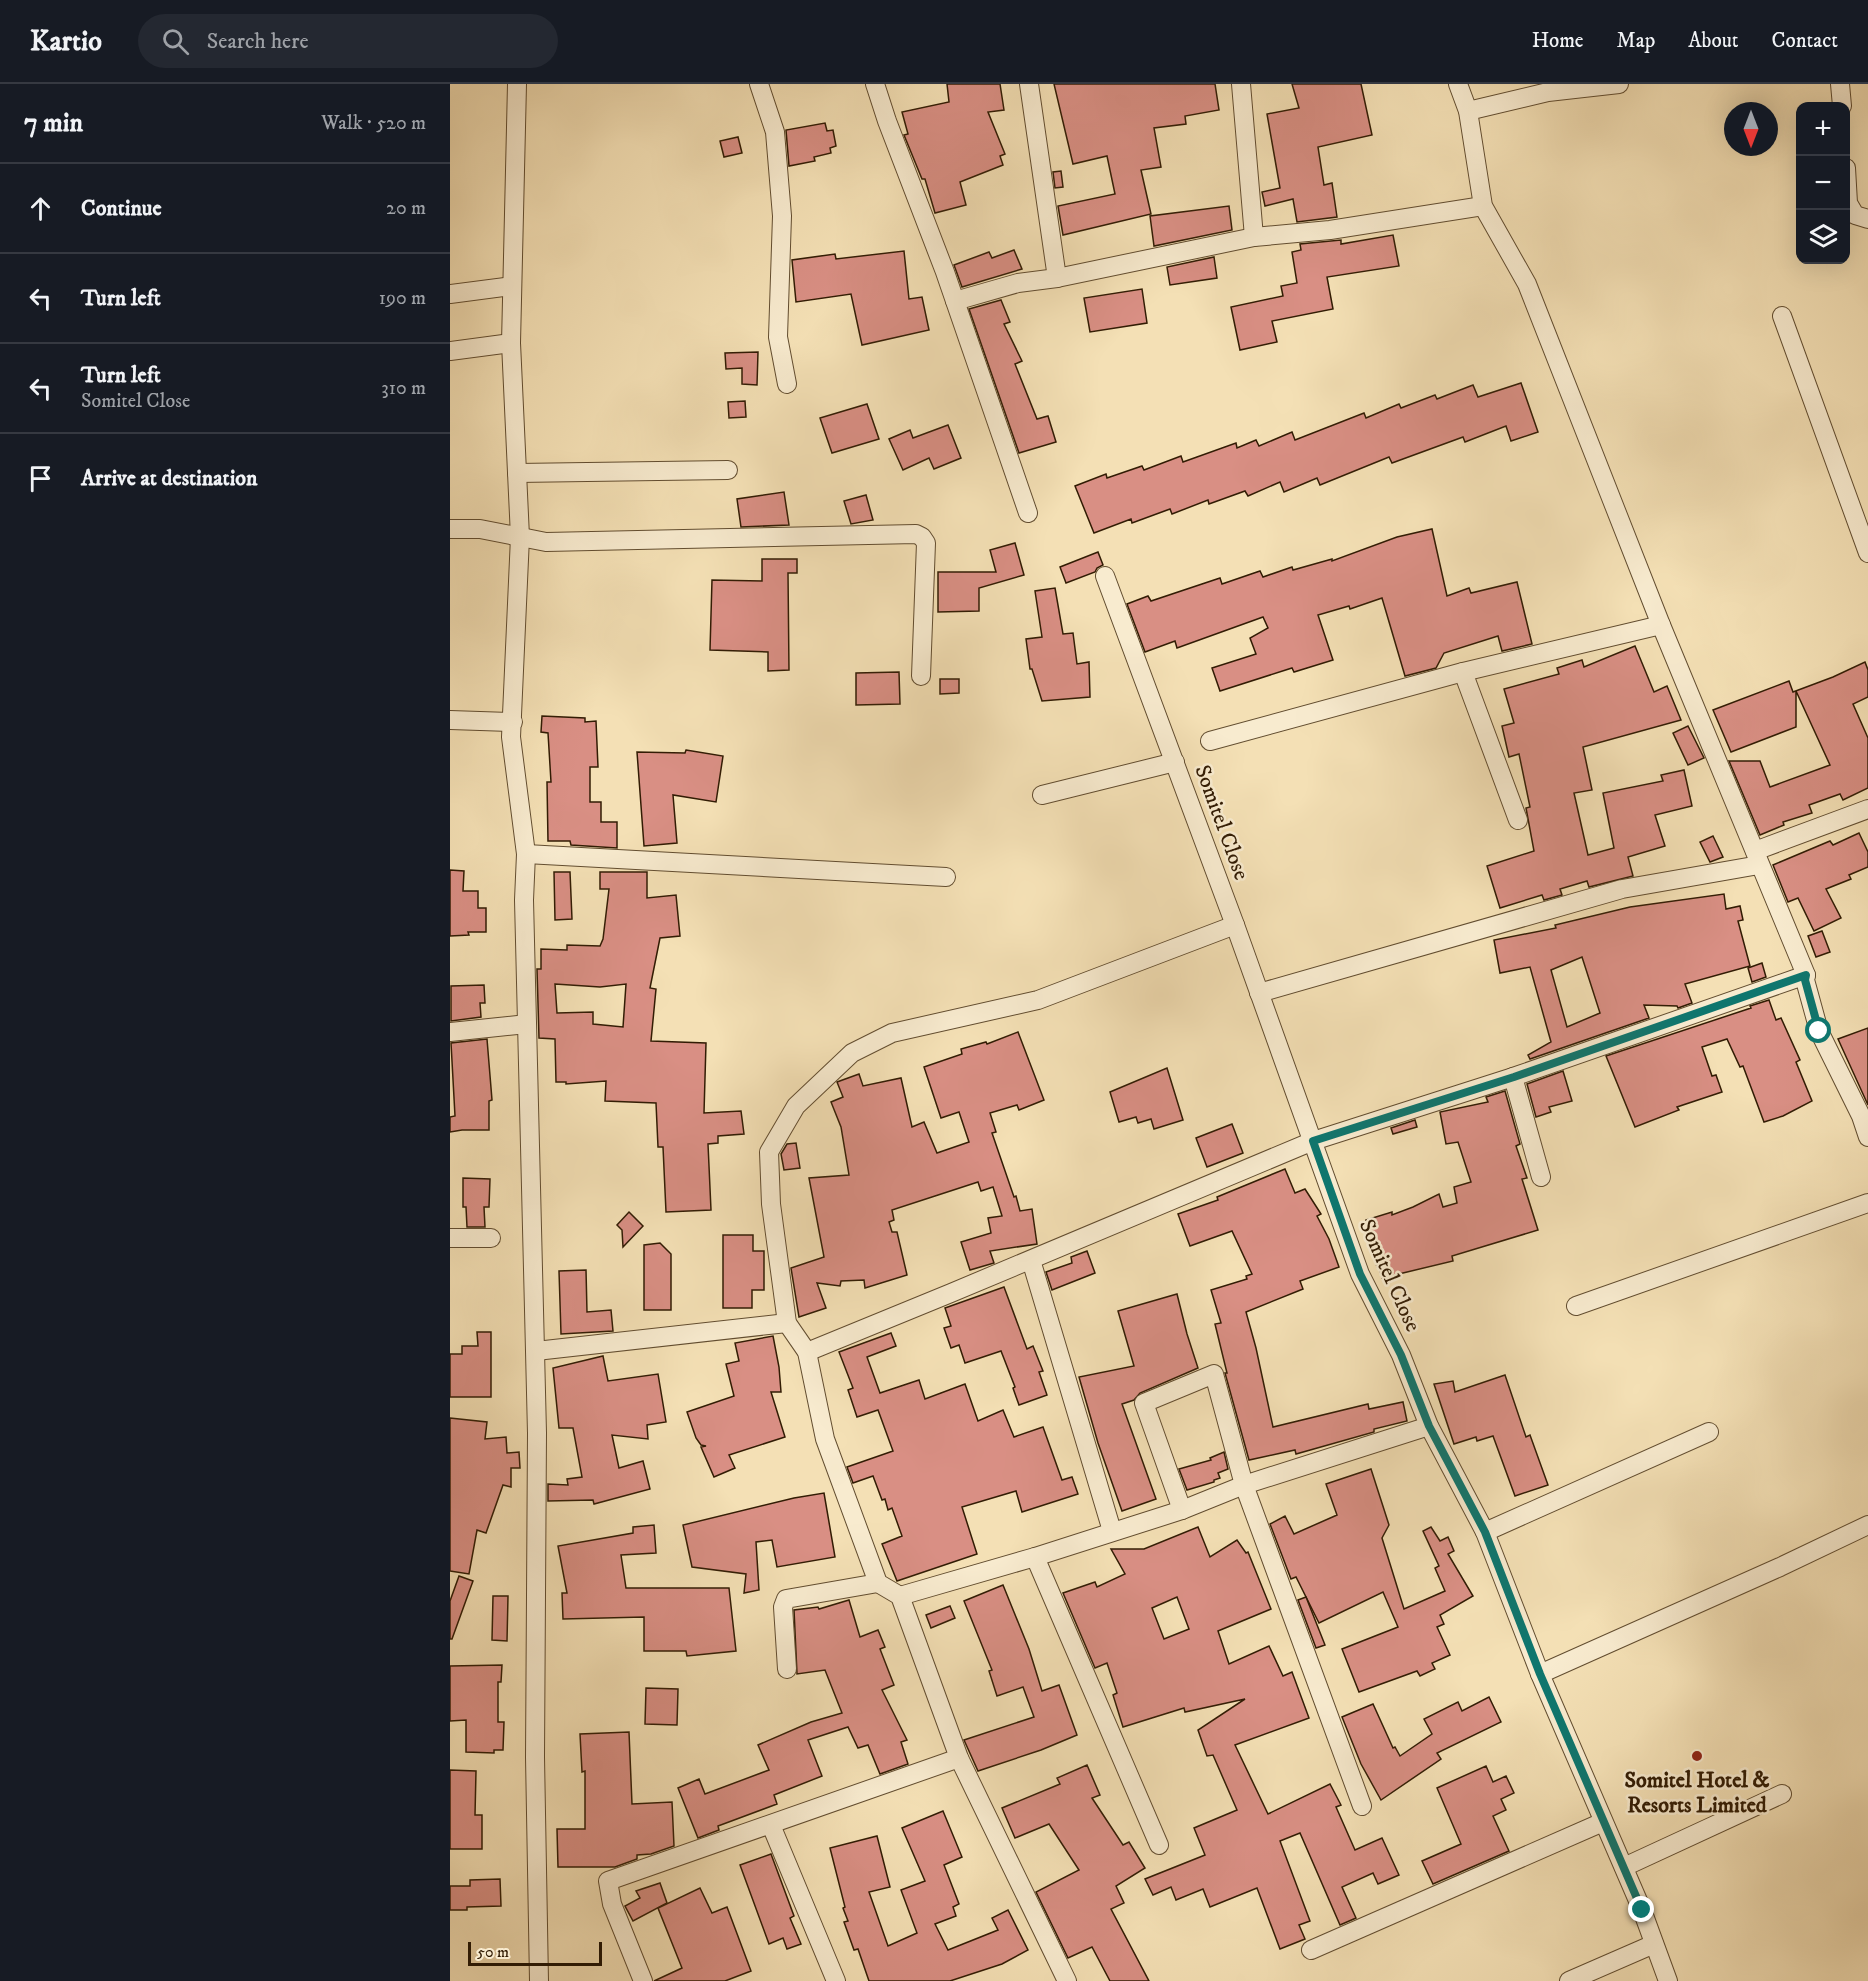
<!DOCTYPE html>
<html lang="en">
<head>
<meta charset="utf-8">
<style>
  body { margin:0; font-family:"IM FELL DW Pica",serif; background:#242831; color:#f1f3f6 }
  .controls { position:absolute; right:18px; top:18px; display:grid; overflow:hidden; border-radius:12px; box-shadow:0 6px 24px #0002 }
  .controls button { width:54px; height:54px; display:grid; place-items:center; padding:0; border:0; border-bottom:2px solid #363941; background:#171b24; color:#f1f3f6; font:30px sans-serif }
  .compass { position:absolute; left:1274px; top:18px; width:54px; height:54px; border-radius:50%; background:#171b24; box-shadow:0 6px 24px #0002; rotate:180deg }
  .scale { position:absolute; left:18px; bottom:15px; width:134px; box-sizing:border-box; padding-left:6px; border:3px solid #321c04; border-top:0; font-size:16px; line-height:21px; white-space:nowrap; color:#321c04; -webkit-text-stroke:4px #f8ebcf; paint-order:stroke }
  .stop { position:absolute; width:18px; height:18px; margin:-14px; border:4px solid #0f766e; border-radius:50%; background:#fff }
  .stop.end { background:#0f766e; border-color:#fff; box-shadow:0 2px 6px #0008 }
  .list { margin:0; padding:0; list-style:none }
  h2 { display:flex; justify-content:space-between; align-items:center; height:78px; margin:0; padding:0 24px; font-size:26px }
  h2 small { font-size:20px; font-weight:400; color:#9ea1a6 }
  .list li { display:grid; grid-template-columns:39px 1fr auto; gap:18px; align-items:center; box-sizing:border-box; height:90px; padding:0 24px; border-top:2px solid #363941 }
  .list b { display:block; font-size:22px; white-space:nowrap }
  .list p { margin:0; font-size:20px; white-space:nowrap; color:#9ea1a6 }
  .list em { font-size:20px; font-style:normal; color:#9ea1a6 }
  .icon { flex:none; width:33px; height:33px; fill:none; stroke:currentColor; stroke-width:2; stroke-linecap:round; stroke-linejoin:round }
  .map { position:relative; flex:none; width:1418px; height:1897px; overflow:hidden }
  header { display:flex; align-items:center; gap:36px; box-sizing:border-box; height:84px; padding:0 30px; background:#171b24; border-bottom:2px solid #363941 }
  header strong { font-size:28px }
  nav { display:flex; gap:33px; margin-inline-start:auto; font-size:21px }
  .search { width:420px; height:54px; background:#242831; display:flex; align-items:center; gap:15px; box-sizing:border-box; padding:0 21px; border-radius:33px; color:#9ea1a6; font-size:22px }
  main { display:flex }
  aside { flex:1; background:#171b24 }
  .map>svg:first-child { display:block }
  .building { fill:#d98f84; stroke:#321c04; stroke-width:1.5; fill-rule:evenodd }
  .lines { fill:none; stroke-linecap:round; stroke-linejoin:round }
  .minor-casing { stroke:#624d30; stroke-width:20 }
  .minor { stroke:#f8ebcf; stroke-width:18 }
  .route { stroke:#0f766e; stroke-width:8 }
  .poi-dot { fill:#8f2418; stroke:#f8ebcf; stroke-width:2 }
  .labels { text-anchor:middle; stroke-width:5; stroke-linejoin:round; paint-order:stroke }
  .street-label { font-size:22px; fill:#321c04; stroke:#f8ebcf }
  .poi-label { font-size:22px; font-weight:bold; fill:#321c04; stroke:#f8ebcf }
</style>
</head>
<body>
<header>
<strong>Kartio</strong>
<div class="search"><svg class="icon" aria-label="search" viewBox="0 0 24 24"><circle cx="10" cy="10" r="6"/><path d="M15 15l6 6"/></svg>Search here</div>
<nav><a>Home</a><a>Map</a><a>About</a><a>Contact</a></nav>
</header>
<main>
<aside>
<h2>7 min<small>Walk · 520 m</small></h2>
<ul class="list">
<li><svg class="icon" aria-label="ahead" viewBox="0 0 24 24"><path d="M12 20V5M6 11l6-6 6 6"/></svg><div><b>Continue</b></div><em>20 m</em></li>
<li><svg class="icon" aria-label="left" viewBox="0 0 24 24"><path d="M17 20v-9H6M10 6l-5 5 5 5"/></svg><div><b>Turn left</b></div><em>190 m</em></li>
<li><svg class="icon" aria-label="left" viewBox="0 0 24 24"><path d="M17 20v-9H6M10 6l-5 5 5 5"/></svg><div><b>Turn left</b><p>Somitel Close</p></div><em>310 m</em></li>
<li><svg class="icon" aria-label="arrive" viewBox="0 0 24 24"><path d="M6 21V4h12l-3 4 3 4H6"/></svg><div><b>Arrive at destination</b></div></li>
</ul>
</aside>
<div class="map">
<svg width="1418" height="1897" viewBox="0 0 1418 1897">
  <rect width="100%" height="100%" fill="#f4e0b5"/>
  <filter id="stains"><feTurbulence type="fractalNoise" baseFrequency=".00333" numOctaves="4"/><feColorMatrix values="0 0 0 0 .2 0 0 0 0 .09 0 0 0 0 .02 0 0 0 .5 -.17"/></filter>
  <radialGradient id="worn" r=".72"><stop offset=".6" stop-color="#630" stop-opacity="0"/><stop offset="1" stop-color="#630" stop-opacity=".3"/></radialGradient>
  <g class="building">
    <path d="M497,0H550L554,26L538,28L555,70L550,72L553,81L510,98L516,121L485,129L475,95H472L454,51L458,50L452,28L499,18Z"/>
    <path d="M604,0H765L769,26L735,32L736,40L704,44L711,83L691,86L701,130L613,151L608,122L665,110L657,72L623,80Z"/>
    <path d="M842,0H911L922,51L868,63L874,101L882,99L887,133L847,138L843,115L815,122L812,108L830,104L817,30L849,24Z"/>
    <path d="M375,39L377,47L383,46L386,62L380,64L381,69L364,73L365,77L339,82L336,46Z"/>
    <path d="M288,53L292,69L274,73L270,57Z"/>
    <path d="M611,87L613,103L605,104L603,88Z"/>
    <path d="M779,122L782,146L704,162L700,132Z"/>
    <path d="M943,151L949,182L877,193L883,225L822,237L827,258L790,266L781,223L833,212L831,202L847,199L842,168L851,166L850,160L891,156V160Z"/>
    <path d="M564,166L572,185L512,203L504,181L539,168L542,174Z"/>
    <path d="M454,167L459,215L472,213L479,246L412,261L401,210L346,218L342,176L385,170L386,175Z"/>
    <path d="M764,173L767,194L720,201L717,183Z"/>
    <path d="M692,205L697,239L640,248L634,214Z"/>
    <path d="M551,216L560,238L554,240L572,277L565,280L587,335L598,332L606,358L569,369L519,225Z"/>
    <path d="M308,268L307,301L292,300V284L276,285L275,269Z"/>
    <path d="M1071,299L1088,348L1061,357L1056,342L1015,358L1013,353L942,379L939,373L870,401L867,394L834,408L830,398L798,412L795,407L759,420L758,416L722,430L720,425L682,439L681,435L644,449L625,402L656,390L657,394L692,382L694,386L731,372L733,378L786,359L787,364L806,356L809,362L842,348L845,356L914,329L916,334L949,320L951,324L985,311L987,315L1023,301L1028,313Z"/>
    <path d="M295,317L296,333L279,334L278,318Z"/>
    <path d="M417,320L429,355L382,369L370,334Z"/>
    <path d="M498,341L511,374L484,385L479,374L453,386L439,355L460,346L463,354Z"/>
    <path d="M334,408L339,441L291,443L287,415Z"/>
    <path d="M416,411L423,436L401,440L394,417Z"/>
    <path d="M982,445L997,512L1019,504L1021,509L1067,498L1082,560L1052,567L1048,552L994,569L986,584L955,592L932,514L900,525L899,522L868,531L883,576L844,588L842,584L770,607L762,584L806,570L800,554L818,544L813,533L727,564L725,557L695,568L677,520L698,512L701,517L770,494L772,500L810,487L813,493L842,483L843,486L882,475V477L947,453Z"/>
    <path d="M565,459L574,491L529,504V527L488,528V488H546L540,466Z"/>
    <path d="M648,468L653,481L647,484L645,488L616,499L610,483Z"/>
    <path d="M312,475H347V489H338L339,586L318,587V568L260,566L262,496L312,497Z"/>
    <path d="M605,504L613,550L623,549L627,580L639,578L640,613L592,617L582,585H580L576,555L592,553L585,507Z"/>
    <path d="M1185,562L1204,608L1217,602L1231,636L1133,663L1142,706L1124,709L1138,771L1164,764L1153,709L1213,697L1211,691L1234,686L1242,722L1205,731L1215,762L1178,773L1183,792L1139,803L1137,797L1110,805L1112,811L1094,816L1092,811L1050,824L1037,782L1084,767L1076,724L1080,723L1069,670L1059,673L1052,642L1064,639L1054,605L1109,590L1107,584L1132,576L1134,583Z"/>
    <path d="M1415,578L1418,586V613L1403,620L1418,654V704L1393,716L1390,710L1359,721L1362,729L1333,738L1334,741L1310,751L1279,677H1310L1320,703L1380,681L1346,607V643L1281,668L1263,626L1339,597L1343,608L1383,593Z"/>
    <path d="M449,588L450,620L406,621V589Z"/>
    <path d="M490,595H509V609L490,610Z"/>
    <path d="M92,632L135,634V638L146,637L148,683H140V718H151V738H167V764L121,761L120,757H98L97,698H101L98,649L91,648Z"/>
    <path d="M1238,642L1254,674L1238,681L1223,649Z"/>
    <path d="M236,666L273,672L266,718L223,711L227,759L194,762L187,668L235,669Z"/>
    <path d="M1409,749L1418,768V783L1399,791L1401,795L1376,805L1391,834L1364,847L1348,814L1338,818L1323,781L1380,757L1383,761Z"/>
    <path d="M1263,752L1273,773L1260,778L1250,758Z"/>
    <path d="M0,786L14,787L13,807H28V824H36V848H18L19,851L0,852Z"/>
    <path d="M104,788H120L122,835L105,836Z"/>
    <path d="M150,788H197V814L226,811L230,852L210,854L200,904L206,905L201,957L256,959L254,1029L291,1027L294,1050L268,1052V1059L258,1060L261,1126L216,1128L213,1063H208L206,1019L155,1017L156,997L116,1000V998H106L105,955L89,954L87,885H91V865L117,866V861L150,862L153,855L159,805H150ZM105,900L150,903L176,900L173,943L143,940V928L107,929Z"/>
    <path d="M1274,810L1276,825L1290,822L1293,836L1288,837L1300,882L1235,900L1242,919L1228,924L1227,922L1194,921L1199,934L1080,975L1078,971L1101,958L1080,883L1050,889L1044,856L1106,844L1105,841L1180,823ZM1132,873L1150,929L1117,943L1101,886Z"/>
    <path d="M1372,847L1380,868L1366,873L1358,852Z"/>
    <path d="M1312,879L1316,893L1302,898L1298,884Z"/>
    <path d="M34,901L35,919H30L31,933L1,937V902Z"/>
    <path d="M1319,916L1326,936L1331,934L1350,976L1346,978L1362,1017L1333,1032L1314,1038L1293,982L1290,983L1277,955L1252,963L1262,992L1266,991L1272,1008L1227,1023L1229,1026L1185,1043L1156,972L1301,924L1300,922Z"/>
    <path d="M1418,944V1021L1388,955Z"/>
    <path d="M568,948L594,1016L569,1026L567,1021L540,1029L546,1048L542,1049L564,1113L566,1112L570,1127L582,1125L587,1160L540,1167L544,1179L520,1186L511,1158L541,1149L538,1134L552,1132L543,1103L531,1107L528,1098L442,1126L444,1136L439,1138L442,1148H447L457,1191L415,1204L414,1196L391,1197L390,1202L367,1199L376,1224L349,1233L341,1184L374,1173L359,1094L399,1091L391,1043L381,1018L393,1013L387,998L409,990L413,1002L451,994L462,1043L474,1038L487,1069L519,1058L509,1028L491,1034L474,983L512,970L511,965L536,958L537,960Z"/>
    <path d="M37,955L42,1016L39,1017V1046H12L0,1048V1033L5,1032L1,959Z"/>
    <path d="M717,984L733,1036L704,1045L701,1035L688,1039L686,1033L669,1038L660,1008Z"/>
    <path d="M1113,987L1122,1017L1099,1023L1101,1028L1086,1033L1077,1000Z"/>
    <path d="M1055,1007L1070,1060L1066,1062L1077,1094L1072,1095L1088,1146L1002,1172L1003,1177L932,1194L929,1183H927L916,1136L942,1128V1131L963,1123L989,1110L993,1123L1007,1119L1004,1103L1021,1098L1008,1058L996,1060L990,1028L1038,1018L1036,1013Z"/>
    <path d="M965,1036L967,1043L943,1050L941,1044Z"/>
    <path d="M782,1040L793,1069L757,1083L746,1054Z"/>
    <path d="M346,1059L350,1084L334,1086L331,1070L337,1060Z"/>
    <path d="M835,1085L845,1109L855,1105L871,1130L867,1132L879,1155L889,1183L850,1197L853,1205L796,1228L806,1264L823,1343L918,1320L919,1325L953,1318L957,1337L924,1345V1348L846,1370L845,1366L799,1376L775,1289H777L765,1240L771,1239L761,1206L797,1195L796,1192L802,1190L782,1147L740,1162L728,1130L768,1116L767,1113Z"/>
    <path d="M13,1094L40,1095L39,1123H34L35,1143H17L16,1123H13Z"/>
    <path d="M179,1128L193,1142L173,1163L172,1146L167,1141Z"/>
    <path d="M273,1151H303V1167H314V1206H302V1224H273Z"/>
    <path d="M210,1159L221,1170V1226H194V1161Z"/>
    <path d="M637,1167L645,1189L602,1206L596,1188L622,1179L621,1173Z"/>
    <path d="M136,1186L137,1228L161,1226L163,1247L111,1250L109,1187Z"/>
    <path d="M554,1203L577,1265L583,1262L593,1287L589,1288L597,1311L569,1321L563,1304L565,1303L551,1267L515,1279L509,1261L501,1264L494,1244L501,1242L495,1224Z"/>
    <path d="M727,1210L737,1250L748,1284L690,1309L684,1316L672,1320L706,1415L672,1427L648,1359L629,1293L684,1282L668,1227Z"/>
    <path d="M27,1248H41V1313H0V1270H12V1262H28Z"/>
    <path d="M441,1249L446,1262L417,1273L430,1309L469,1296L475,1315L515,1300L528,1337L553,1326L564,1353L593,1343L612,1396L622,1393L628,1410L572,1428L566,1407L512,1423L527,1470L447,1497L432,1460L452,1452L442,1424L438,1426L435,1415L432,1416L423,1392L403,1399L397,1383L443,1367L428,1326L407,1333L398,1306L403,1304L389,1268Z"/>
    <path d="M323,1252L329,1283L331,1308H321L335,1353L279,1371L285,1384L264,1393L251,1363L256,1362L251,1361L246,1354L237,1328L284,1312L276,1280L289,1277L285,1259Z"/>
    <path d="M153,1272L158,1297L208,1290L216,1338L197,1341L198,1355L162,1351L169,1384L193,1377L200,1405L144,1420L143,1416L98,1417V1400L118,1401L117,1395L132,1393L123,1344H109L103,1284Z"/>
    <path d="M1055,1291L1076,1353L1080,1351L1098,1401L1065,1412L1043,1352L1027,1357L1026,1353L1004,1360L984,1300L1003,1297L1005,1308Z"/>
    <path d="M0,1334L37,1338L35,1355L56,1353L57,1369L69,1368L70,1384H61V1403L53,1401L36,1449L27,1446L19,1490L0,1487Z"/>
    <path d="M774,1368L778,1385L768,1389L770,1394L764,1396V1398L737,1406L729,1385L761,1376L760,1374Z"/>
    <path d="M921,1385L939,1441L932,1454L954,1525L995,1507L985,1484L989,1482L973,1447L981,1443L990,1457L998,1453L1004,1467L998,1470L1023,1512L990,1531L994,1540L987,1543L1000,1571L982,1579L985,1585L970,1592L967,1587L909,1608L892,1565L948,1543L933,1508L869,1539L846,1493L841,1495L820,1440L835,1432L844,1450L887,1431L876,1400Z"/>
    <path d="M374,1409L385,1473L327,1483L322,1456L306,1458L309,1506L294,1509L296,1490L242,1483L233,1441L344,1414Z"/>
    <path d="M204,1441L206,1469L171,1471L176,1504H279L286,1567L237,1572L236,1567H194V1533L113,1535L112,1509H117L108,1462L183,1449V1443Z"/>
    <path d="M748,1443L760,1473L787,1456L796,1469L798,1468L821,1525L768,1547L779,1580L819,1562L833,1592L842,1588L859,1634L785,1661L818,1730L880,1700L891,1721L886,1723L905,1766L932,1754L949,1791L928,1800L923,1789L892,1803L906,1834L890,1841L850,1749L830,1757L860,1837L849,1841L855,1855L830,1865L807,1804L760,1823L753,1805L726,1816L721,1803L703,1811L695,1795L755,1771L744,1744L787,1726L763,1671L757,1672L748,1646L795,1615L735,1628L734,1624L673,1643L663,1611L667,1609L657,1579L645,1584L613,1509L645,1498L647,1503L675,1490L661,1465H694ZM727,1513L739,1545L714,1555L702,1524Z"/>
    <path d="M9,1492L23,1497L2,1555H0V1517Z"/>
    <path d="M553,1501L579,1565L592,1607L609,1601L627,1651L591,1666L528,1687L514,1656L584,1633L573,1603L547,1612L539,1587L542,1586L514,1517Z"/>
    <path d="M43,1512H58L57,1557L42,1556Z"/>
    <path d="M856,1513L875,1561L866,1564L848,1516Z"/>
    <path d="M399,1516L410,1553L428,1546L435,1563L430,1565L444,1601L432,1606L457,1656L451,1658L458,1680L430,1690L418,1661L408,1664L398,1643L358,1656L372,1692L324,1711L327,1720L268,1742L269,1746L248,1754L228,1704L249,1695L255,1710L319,1686L308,1661L361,1638L392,1629L375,1586L347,1590L344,1526L368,1523L369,1525Z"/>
    <path d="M500,1522L505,1534L481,1544L476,1531Z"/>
    <path d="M52,1581L51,1598H48V1638H54L53,1666H44V1669L16,1668V1636L0,1637V1582Z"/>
    <path d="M196,1604L228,1605L227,1641L195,1640Z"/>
    <path d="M1039,1613L1051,1638L987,1669L991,1675L931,1716L911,1680L892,1633L923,1620L943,1664L945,1663L950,1672L982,1650L974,1635L1008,1618L1012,1627Z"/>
    <path d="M179,1648L182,1720L222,1718L224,1762L201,1770L187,1771V1775L165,1783H108L107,1745H135V1687L132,1688L130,1650Z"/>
    <path d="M637,1681L650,1711L642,1714L673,1761L679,1758L695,1784L666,1802L674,1819L661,1825L699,1897H660L642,1863L618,1874L586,1808L629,1786L599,1740L565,1754L552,1724L610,1700L607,1694Z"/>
    <path d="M1036,1682L1043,1698L1056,1692L1064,1709L1051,1715L1056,1726L1043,1732L1059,1767L983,1800L972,1777L1011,1760L987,1704Z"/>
    <path d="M0,1686L26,1687L25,1731H32V1765H0Z"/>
    <path d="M493,1727L512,1773L494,1781L509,1820L503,1823L506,1832L485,1840L498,1866L548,1846L542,1834L558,1826L578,1866L552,1880L500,1897H419L408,1865L404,1866L394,1838L398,1837L393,1824L395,1823L380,1764L427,1752L440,1803L419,1808L438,1862L467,1849L451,1806L475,1797L452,1744Z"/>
    <path d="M321,1770L344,1832L340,1834L351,1860L337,1865L333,1854L319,1860L290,1781Z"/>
    <path d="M50,1795L51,1822L17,1823V1826H0V1802H20V1796Z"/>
    <path d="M210,1799L217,1819L183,1837L175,1822L190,1814L186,1807Z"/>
    <path d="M250,1804L262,1829L277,1823L301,1887L275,1897H204L232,1884L208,1824Z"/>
  </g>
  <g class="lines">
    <defs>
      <g id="minor">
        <path d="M67,0L61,259L70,453L61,653L76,770L74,816L87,1349L85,1673L89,1897"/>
        <path d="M309,0L325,48L332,132L328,253L337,300"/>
        <path d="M425,0L437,37L495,188L578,429"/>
        <path d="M579,0L607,194"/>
        <path d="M791,0L804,153"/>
        <path d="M1008,0L1018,27L1033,122L1077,200L1211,541L1356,891L1355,896L1369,947L1411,1032L1418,1053"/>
        <path d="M1390,0L1392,22"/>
        <path d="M1018,27L1098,8L1169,0"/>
        <path d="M1396,84L1398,119L1405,131L1418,135"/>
        <path d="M0,210L62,202"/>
        <path d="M505,217L568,199L607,194L804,153L880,146L1033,122"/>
        <path d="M1332,232L1418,469"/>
        <path d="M0,267L61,259"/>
        <path d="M67,389L278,386"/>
        <path d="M0,445H30L96,458L466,450L472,453L476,459L471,592"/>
        <path d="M655,492L785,841L910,1190L951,1271L979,1342L1035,1448L1090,1590L1192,1826L1218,1897"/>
        <path d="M1013,588L1068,736"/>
        <path d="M0,636L63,638"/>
        <path d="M760,657L1013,588L1211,541"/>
        <path d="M592,711L725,678"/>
        <path d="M1305,767L1418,725"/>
        <path d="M76,770L496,793"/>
        <path d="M809,909L1172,805L1309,781"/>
        <path d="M0,948L77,940"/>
        <path d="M1063,993L1091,1093"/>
        <path d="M0,1154H41"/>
        <path d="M581,1176L662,1447"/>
        <path d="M1126,1222L1418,1119"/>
        <path d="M86,1267L337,1239"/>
        <path d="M357,1268L501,1209L863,1057L1063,993L1356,891"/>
        <path d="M732,1426L694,1319L764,1290L794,1401L912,1722"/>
        <path d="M1035,1448L1259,1348"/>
        <path d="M585,1473L709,1761"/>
        <path d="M450,1512L585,1473L732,1426L794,1401L979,1342"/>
        <path d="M337,1585L333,1523L336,1515L428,1499"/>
        <path d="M1090,1590L1330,1483L1418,1441"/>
        <path d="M321,1741L386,1897"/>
        <path d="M1174,1783L1332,1710"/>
        <path d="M861,1866L1153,1738"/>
        <path d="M193,1897L162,1820L158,1797L509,1674"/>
        <path d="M617,1897L509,1674L450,1512L428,1499L375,1355L357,1268L337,1239L321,1120L319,1068L346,1022L402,969L442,949L588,916L785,841"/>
        <path d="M1119,1897L1204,1860"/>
      </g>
    </defs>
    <use href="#minor" class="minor-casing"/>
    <use href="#minor" class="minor"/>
  </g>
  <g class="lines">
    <path class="route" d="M1192,1826L1090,1590L1035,1448L979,1342L951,1271L910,1190L863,1057L1064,993L1356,891L1355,896L1369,947"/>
  </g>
  <circle class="poi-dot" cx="1247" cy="1672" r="6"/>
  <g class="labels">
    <g class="street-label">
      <text transform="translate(773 738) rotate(70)" y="8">Somitel Close</text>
      <text transform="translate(941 1191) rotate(66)" y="8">Somitel Close</text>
    </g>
    <g class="poi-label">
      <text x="1247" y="1703">Somitel Hotel &amp;<tspan x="1247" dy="25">Resorts Limited</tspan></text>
    </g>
  </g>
  <rect width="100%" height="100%" filter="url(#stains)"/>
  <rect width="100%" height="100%" fill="url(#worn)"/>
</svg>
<div class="controls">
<button>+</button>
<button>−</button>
<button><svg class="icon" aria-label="layers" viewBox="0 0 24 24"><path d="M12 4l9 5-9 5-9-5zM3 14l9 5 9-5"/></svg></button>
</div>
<svg class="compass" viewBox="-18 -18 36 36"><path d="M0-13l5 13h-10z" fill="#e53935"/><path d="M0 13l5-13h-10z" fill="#9ea1a6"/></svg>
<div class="scale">50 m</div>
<div class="stop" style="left:1369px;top:947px"></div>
<div class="stop end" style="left:1192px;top:1826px"></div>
</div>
</main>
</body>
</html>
